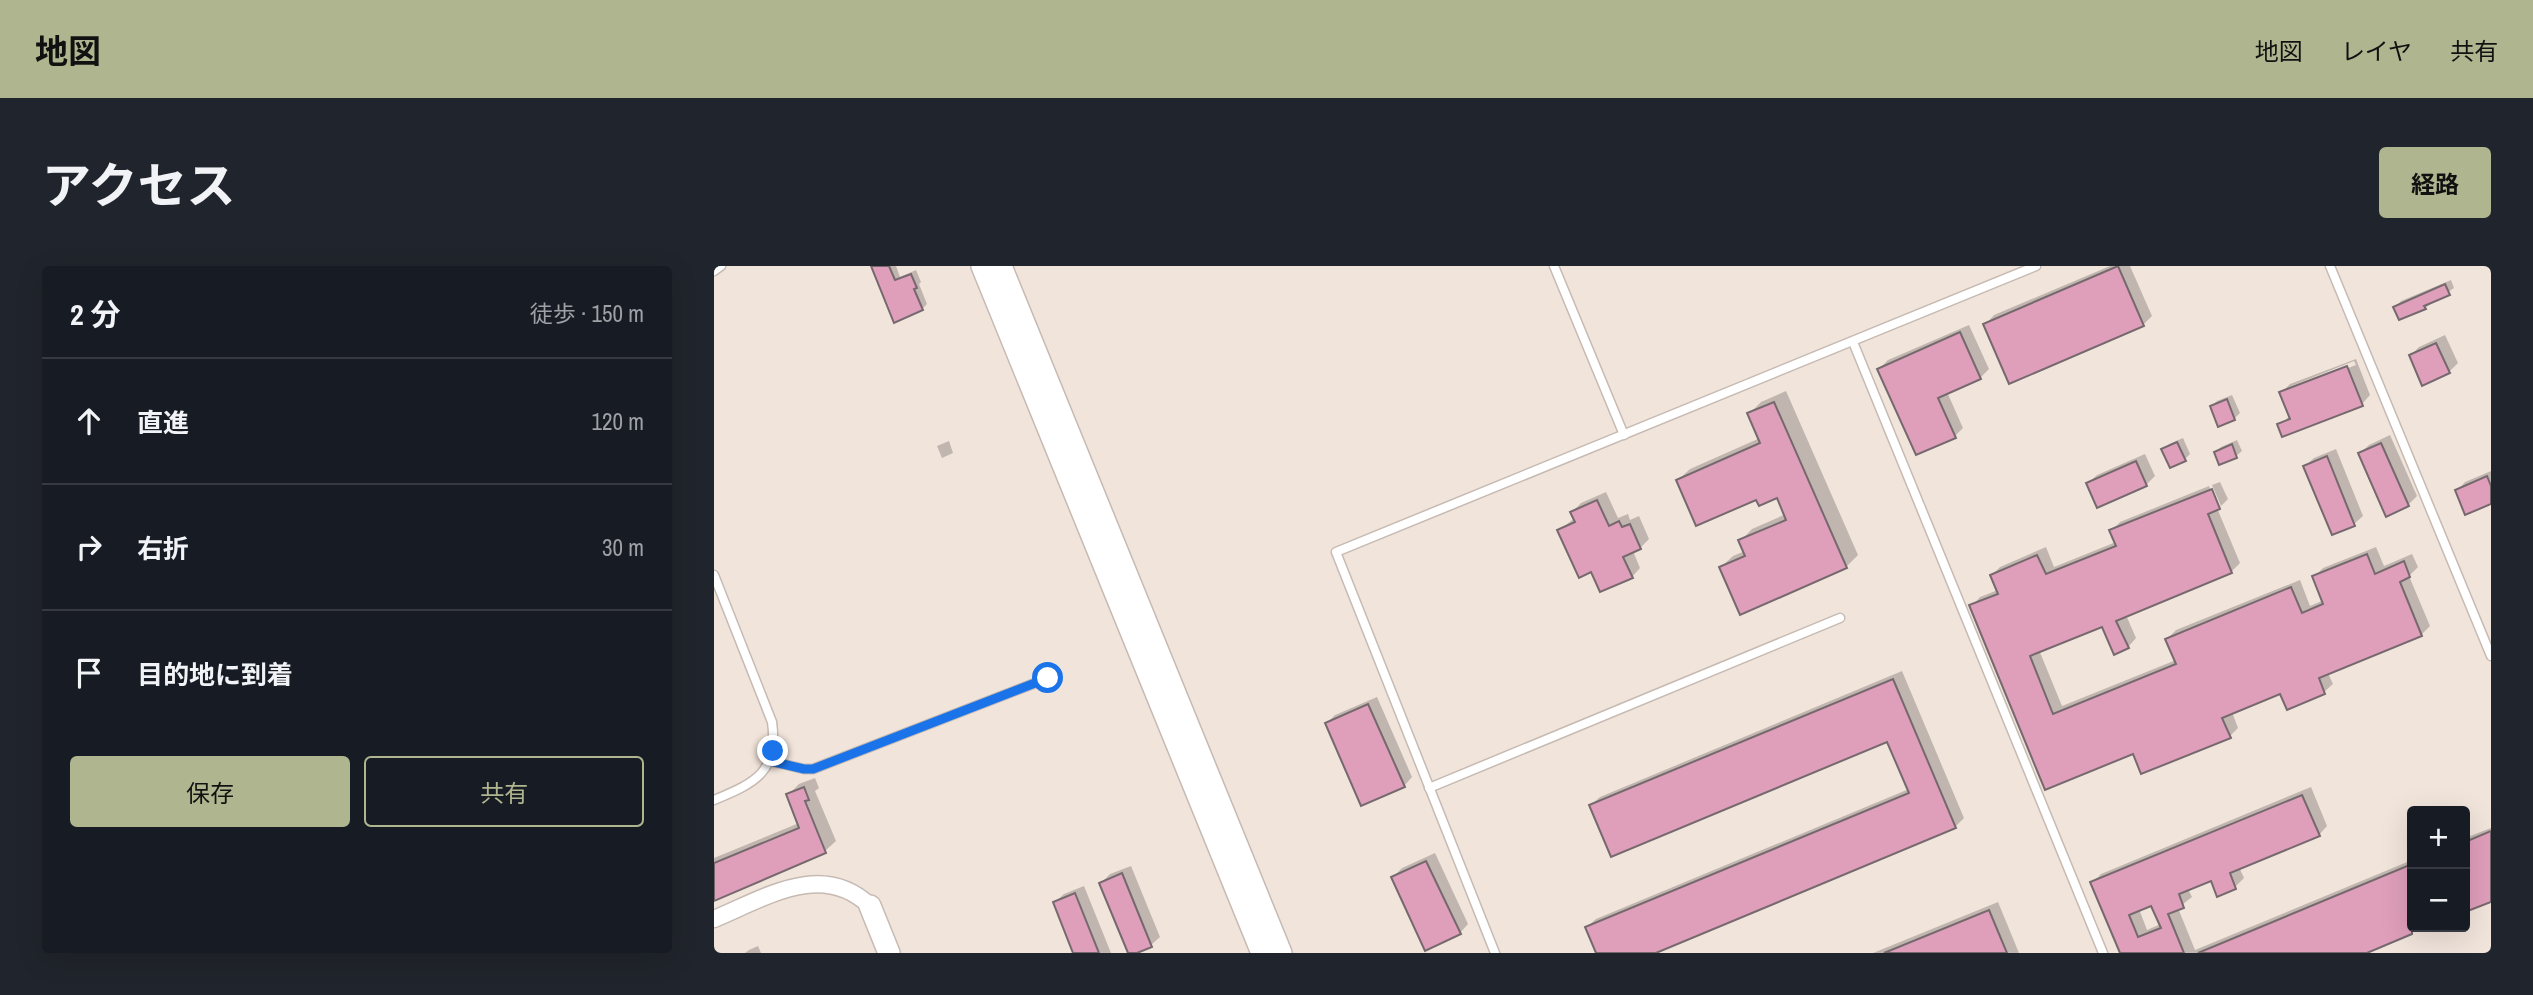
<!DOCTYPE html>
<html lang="ja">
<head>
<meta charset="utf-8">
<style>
  body { margin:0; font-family:"Archivo Narrow","Noto Sans JP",sans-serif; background:#20242c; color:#f1f3f6 }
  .controls { position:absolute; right:21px; bottom:21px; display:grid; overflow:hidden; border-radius:7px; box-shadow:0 7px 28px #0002 }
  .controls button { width:63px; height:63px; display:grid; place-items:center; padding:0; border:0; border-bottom:2px solid #363941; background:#171b24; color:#f1f3f6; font:35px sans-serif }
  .stop { position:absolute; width:21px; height:21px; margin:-16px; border:5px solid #1a73e8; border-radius:50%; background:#fff }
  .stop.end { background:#1a73e8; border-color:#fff; box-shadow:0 2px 7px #0008 }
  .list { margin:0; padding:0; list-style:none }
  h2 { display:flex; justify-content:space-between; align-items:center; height:91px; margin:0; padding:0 28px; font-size:30px }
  h2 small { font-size:23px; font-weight:400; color:#9ea1a6 }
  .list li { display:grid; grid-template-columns:46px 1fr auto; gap:21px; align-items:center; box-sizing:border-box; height:126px; padding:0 28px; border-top:2px solid #363941 }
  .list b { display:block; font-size:26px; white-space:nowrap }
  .list em { font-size:23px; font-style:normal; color:#9ea1a6 }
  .actions { display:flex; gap:14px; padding:21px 28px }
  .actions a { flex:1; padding:16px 0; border:2px solid #afb58e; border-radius:7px; text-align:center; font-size:24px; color:#afb58e }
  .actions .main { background:#afb58e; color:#111 }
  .icon { flex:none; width:38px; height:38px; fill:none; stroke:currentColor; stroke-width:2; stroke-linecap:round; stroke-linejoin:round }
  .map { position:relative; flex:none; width:1777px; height:687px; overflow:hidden; border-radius:7px }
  header { display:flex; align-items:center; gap:42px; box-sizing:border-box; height:98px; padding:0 35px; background:#afb58e; color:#111 }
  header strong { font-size:33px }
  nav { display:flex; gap:38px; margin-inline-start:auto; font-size:24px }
  .intro { display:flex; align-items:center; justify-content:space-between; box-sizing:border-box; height:168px; padding:0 42px }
  h1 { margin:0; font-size:49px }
  .button { padding:18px 32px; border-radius:7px; background:#afb58e; color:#111; font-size:24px; font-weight:700 }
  main { display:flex; gap:42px; padding:0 42px }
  aside { flex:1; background:#171b24; border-radius:7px; box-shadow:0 7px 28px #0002 }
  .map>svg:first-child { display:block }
  .shadow { fill:#0003; fill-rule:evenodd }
  .building { fill:#df9eba; stroke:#76696e; stroke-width:2; fill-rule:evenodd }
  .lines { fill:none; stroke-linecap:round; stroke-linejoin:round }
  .service-casing { stroke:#c6bab2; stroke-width:11 }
  .minor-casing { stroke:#c6bab2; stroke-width:19 }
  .tertiary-casing { stroke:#c6bab2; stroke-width:24 }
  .service { stroke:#fff; stroke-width:8 }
  .minor { stroke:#fff; stroke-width:16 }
  .tertiary { stroke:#fff; stroke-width:21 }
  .route { stroke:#1a73e8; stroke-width:9 }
</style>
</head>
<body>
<header>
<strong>地図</strong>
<nav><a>地図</a><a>レイヤ</a><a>共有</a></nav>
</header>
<div class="intro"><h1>アクセス</h1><a class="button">経路</a></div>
<main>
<aside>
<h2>2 分<small>徒歩 · 150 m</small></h2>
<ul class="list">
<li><svg class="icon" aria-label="ahead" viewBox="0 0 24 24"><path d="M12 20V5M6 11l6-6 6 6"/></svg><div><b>直進</b></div><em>120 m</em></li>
<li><svg class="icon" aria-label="right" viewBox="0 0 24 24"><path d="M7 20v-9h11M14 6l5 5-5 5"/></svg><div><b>右折</b></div><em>30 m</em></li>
<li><svg class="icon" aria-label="arrive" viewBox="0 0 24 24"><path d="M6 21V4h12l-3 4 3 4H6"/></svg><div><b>目的地に到着</b></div></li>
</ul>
<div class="actions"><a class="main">保存</a><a>共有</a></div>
</aside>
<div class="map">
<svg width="1777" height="687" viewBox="0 0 1777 687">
  <rect width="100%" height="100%" fill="#f1e4db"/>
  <g class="shadow">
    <path d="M161,0H182L186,11L202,4L207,16L205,18L213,38L208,43Z"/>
    <path d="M1396,0H1416L1438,50L1429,59L1272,58L1280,49Z"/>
    <path d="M1737,14L1740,22L1711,42L1681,41L1687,35Z"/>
    <path d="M1255,59L1275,103L1266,112L1233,126L1249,162L1241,170L1165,103L1174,94Z"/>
    <path d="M1731,69L1744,97L1735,106L1697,89L1705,81Z"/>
    <path d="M1642,93L1656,129L1648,138L1565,159L1577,149L1567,127L1576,118ZM1640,95L1642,99L1575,124V121Z"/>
    <path d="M1072,125L1144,289L1132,301H1007L1019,290L1031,285L1026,275L1038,263L1072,248L1064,230L1043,232L964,214L976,203L1046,172L1035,148L1047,136Z"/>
    <path d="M1518,129L1526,147L1520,153L1498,140L1503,135Z"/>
    <path d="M1676,169L1703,230L1694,239L1646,187L1655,179Z"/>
    <path d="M1469,172L1476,188L1471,193L1450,183L1455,178Z"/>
    <path d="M1523,174L1528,185L1522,190L1506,197L1502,186L1507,181Z"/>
    <path d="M235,175L239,187L228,192L223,180Z"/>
    <path d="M1622,183L1649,250L1640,258L1619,267L1591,200L1600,192Z"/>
    <path d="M1431,188L1441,210L1432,219L1374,217L1383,209Z"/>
    <path d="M1777,205V236L1743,225L1751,216Z"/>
    <path d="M1506,216L1514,233L1505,242H1503L1526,297L1517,306L1412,349L1422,372L1414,381L1388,358L1325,384L1348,440L1462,394L1453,373L1462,364L1586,314L1596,340L1610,334L1600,311L1609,302L1662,281L1670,300L1698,288L1704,301L1695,310L1716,360L1707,369L1614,407L1619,418L1610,426L1574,441L1567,426L1518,446L1524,462L1516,470L1420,486L1332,521L1258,340L1266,331L1284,324L1278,309L1286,301L1332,281L1340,301L1402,276L1397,265L1406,256L1495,220L1503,240H1507L1498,219Z"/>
    <path d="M892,226L904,252L914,248L916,254L925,250L935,273L926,282L919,285L926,302L918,311L878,304L845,264L861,252L858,246L867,237Z"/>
    <path d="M1188,405L1250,552L1241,561L937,687H884L873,661L882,653L1195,523L1174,474L877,539L886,531Z"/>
    <path d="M663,431L698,511L690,520L613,457L621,449Z"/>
    <path d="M101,512L105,522L101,525L122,575L111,585L0,633V592L85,557L74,529L85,518Z"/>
    <path d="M1597,521L1613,560L1605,569L1525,601L1530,612L1521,621L1504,628L1498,613L1474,623L1478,631L1464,642L1481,684L1698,594V661H1711L1648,687H1408L1378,617L1387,608ZM1438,638L1447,658L1433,664L1425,643Z"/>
    <path d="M1777,562V634L1751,644V572Z"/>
    <path d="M721,587L754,658L746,667L679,611L688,602Z"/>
    <path d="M417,600L446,671L437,679L418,687L387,617L396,608Z"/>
    <path d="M370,620L397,687H361L341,636L350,628Z"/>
    <path d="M1284,636L1305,687H1159Z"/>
    <path d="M44,680L47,687H31L35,684Z"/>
  </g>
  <g class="building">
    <path d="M157,0H175L181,14L197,8L203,22L200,23L209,44L180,57Z"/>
    <path d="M1404,0L1430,60L1295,118L1269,58Z"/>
    <path d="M1731,18L1736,29L1710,40L1712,43L1685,54L1679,41Z"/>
    <path d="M1246,66L1267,113L1224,132L1242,172L1202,189L1163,103Z"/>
    <path d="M1722,77L1736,107L1708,120L1695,89Z"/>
    <path d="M1633,100L1649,140L1568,171L1563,158L1576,153L1565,126Z"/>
    <path d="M1513,133L1521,154L1504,161L1496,140Z"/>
    <path d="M1060,136L1133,302L1026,349L1005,301L1031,290L1024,274L1072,254L1063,232L1045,240L1042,234L982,260L962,214L1046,177L1033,147Z"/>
    <path d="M1463,176L1472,195L1456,202L1447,183Z"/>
    <path d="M1667,177L1695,240L1672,251L1644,187Z"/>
    <path d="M1518,178L1523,192L1505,199L1500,186Z"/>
    <path d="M1613,190L1641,260L1618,269L1589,200Z"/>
    <path d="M1422,195L1433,220L1383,242L1372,217Z"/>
    <path d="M1773,210L1777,220V238L1751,249L1741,224Z"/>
    <path d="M1498,223L1506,243L1494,248L1518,307L1402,355L1415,382L1400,389L1388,361L1316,390L1339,448L1462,398L1451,373L1577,321L1588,347L1609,338L1598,310L1653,288L1661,308L1690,295L1696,311L1686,316L1708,370L1605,412L1611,428L1573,444L1566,428L1508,452L1517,472L1427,508L1419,488L1331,524L1255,339L1284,328L1276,309L1323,289L1332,308L1402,280L1395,264Z"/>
    <path d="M883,234L895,260L905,255L908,261L916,258L927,283L909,291L919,312L886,326L877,306L865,312L843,264L861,256L856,246Z"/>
    <path d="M1179,413L1242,562L942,687H882L871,661L1195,527L1173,476L897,591L875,539Z"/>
    <path d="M654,438L691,521L647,540L611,457Z"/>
    <path d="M90,521L95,534L91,535L112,587L0,635V597L85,562L72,528Z"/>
    <path d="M1588,529L1606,570L1516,607L1522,623L1503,631L1497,615L1465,628L1470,642L1454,648L1470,687H1406L1376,616ZM1437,640L1447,662L1424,671L1415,649Z"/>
    <path d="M1777,565V636L1751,646V576Z"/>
    <path d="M712,595L747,668L711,685L677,611Z"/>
    <path d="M1698,598V668L1653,687H1484Z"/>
    <path d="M408,607L438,681L423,687H414L385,617Z"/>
    <path d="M361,627L385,687H359L339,636Z"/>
    <path d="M1275,644L1293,687H1170Z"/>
  </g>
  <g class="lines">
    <defs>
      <g id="service">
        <path d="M840,0L910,169"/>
        <path d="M1616,0L1777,390"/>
        <path d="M0,5L7,0"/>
        <path d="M1139,76L1389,687"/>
        <path d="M0,309L58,456C65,506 41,517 0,534"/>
        <path d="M56,495L90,503H99L334,412"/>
        <path d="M715,522L1126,352"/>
        <path d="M781,687L622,286L1322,0"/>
      </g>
      <path id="minor" d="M0,653C51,632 108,594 156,640"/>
      <g id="tertiary">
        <path d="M268,0L548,687"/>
        <path d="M287,0L567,687"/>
        <path d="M156,640L175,687"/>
      </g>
    </defs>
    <use href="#service" class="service-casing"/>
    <use href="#minor" class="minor-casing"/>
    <use href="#tertiary" class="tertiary-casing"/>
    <use href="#service" class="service"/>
    <use href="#minor" class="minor"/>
    <use href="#tertiary" class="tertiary"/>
  </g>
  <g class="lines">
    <path class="route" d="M59,485L56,495L90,503H99L334,412"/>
  </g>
</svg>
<div class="controls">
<button>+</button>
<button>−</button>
</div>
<div class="stop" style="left:334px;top:412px"></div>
<div class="stop end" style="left:59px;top:485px"></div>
</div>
</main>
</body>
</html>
